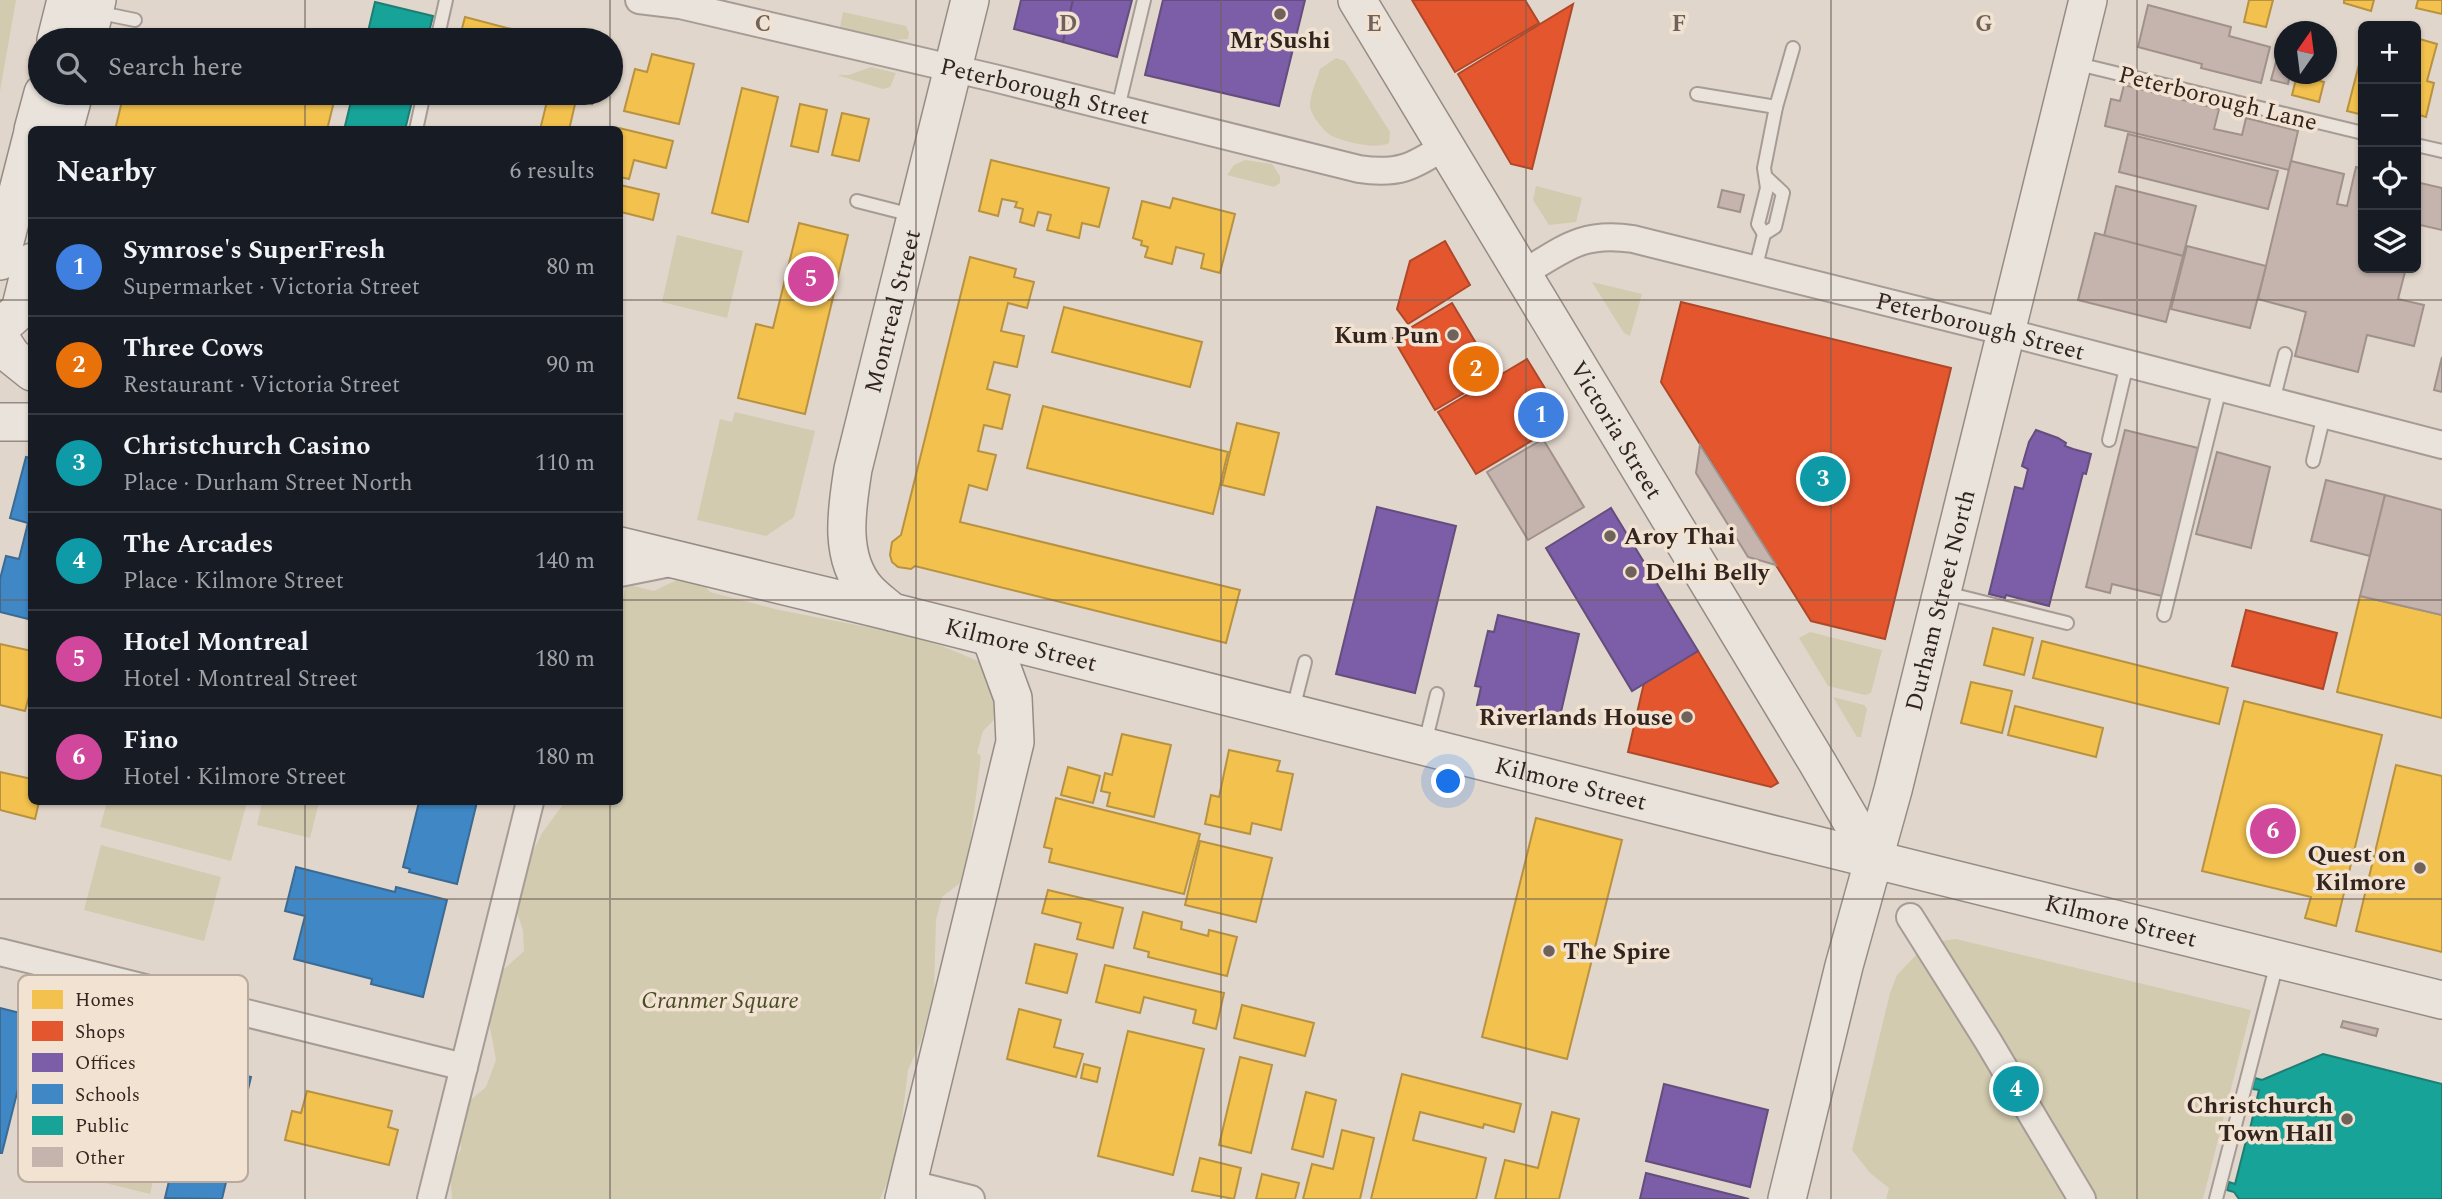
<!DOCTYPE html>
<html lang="en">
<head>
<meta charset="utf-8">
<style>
  body { margin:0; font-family:Spectral,serif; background:#242831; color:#f1f3f6 }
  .controls { position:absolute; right:21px; top:21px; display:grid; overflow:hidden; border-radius:10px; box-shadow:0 2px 5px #0004 }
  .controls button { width:63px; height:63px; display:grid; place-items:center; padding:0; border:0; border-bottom:2px solid #363941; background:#171b24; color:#f1f3f6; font:35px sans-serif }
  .compass { position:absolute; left:2274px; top:21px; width:63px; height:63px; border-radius:50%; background:#171b24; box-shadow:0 2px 5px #0004; rotate:14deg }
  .you { position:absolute; left:1449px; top:782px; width:24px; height:24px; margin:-18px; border:5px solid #fff; border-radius:50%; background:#1a73e8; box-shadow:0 0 0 10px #1a73e833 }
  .badge { display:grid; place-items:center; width:46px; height:46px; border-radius:50%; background:#7c3aed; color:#fff; font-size:23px; font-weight:700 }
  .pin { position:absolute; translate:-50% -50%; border:4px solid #fff; box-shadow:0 2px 7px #0006 }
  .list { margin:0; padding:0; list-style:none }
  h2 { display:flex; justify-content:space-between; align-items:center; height:91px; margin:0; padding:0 28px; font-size:30px }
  h2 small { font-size:23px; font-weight:400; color:#9ea1a6 }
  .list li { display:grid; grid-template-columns:46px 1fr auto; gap:21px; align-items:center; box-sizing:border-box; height:98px; padding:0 28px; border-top:2px solid #363941 }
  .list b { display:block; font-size:26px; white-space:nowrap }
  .list p { margin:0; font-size:23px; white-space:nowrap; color:#9ea1a6 }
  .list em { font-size:23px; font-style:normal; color:#9ea1a6 }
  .icon { flex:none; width:38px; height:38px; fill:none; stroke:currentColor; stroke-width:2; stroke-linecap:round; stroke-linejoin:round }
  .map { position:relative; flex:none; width:2442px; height:1199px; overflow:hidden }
  .search { position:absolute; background:#171b24; box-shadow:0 2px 5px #0004; left:28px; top:28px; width:595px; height:77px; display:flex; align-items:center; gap:18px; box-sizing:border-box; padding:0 24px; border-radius:38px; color:#9ea1a6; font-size:26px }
  .panel { position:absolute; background:#171b24; box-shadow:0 2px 5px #0004; left:28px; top:126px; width:595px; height:679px; border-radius:10px }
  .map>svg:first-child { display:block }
  .green { fill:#d2cbaf }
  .homes { fill:#f2c14e; stroke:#b89240; stroke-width:2 }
  .shops { fill:#e4572e; stroke:#af4829; stroke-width:2 }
  .offices { fill:#7b5ea7; stroke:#654d7e; stroke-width:2 }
  .schools { fill:#3f88c5; stroke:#3b6a93; stroke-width:2 }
  .public { fill:#17a398; stroke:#1f7d73; stroke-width:2 }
  .building { fill:#c4b4ad; stroke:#a0928b; stroke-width:2 }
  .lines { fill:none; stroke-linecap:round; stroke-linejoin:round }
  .lane-casing { stroke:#a69c95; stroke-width:16 }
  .street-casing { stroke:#a69c95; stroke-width:30 }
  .secondary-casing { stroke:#958c85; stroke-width:40 }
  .lane { stroke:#e9e3dc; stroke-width:12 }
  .street { stroke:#e9e3dc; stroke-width:26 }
  .secondary { stroke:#e9e3dc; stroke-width:37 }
  .grid { fill:none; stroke:#6f625b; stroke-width:2; stroke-opacity:0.55 }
  .poi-dot { fill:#6f625b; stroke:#f1e2d2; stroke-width:2.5 }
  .labels { text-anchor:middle; stroke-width:7; stroke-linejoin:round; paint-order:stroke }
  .poi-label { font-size:24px; font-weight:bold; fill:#32241e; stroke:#f1e2d2; text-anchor:end }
  .street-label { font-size:24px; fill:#32241e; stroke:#f1e2d2 }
  .park-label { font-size:24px; font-style:italic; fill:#4a4c27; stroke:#f1e2d2 }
  .key { fill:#f1e2d2; stroke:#b8a99c; stroke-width:2 }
  .key-label { font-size:19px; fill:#32241e }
  .grid-label { font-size:23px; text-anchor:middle; font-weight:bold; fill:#6f625b; stroke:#f1e2d2; stroke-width:7; stroke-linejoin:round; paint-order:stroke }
</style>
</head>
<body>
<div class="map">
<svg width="2442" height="1199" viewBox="0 0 2442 1199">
  <rect width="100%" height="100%" fill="#e1d6cb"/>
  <g class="green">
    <path d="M0,0H16L0,91Z"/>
    <path d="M843,12L906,26L909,33L908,39L892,40L840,27Z"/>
    <path d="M1336,58L1345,61L1390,132L1389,143C1378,150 1344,142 1332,136C1324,132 1310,114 1310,106C1310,94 1317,80 1320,69Z"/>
    <path d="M871,67L896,73L890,87L883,89L837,75H849Z"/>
    <path d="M1245,160L1272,164L1280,176V183L1274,187L1227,175L1234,165Z"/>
    <path d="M1536,186L1582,198L1576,222L1549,225L1533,200Z"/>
    <path d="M677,235L743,251L727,318L662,302Z"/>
    <path d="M1592,282L1642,294L1630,336L1624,333Z"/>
    <path d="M735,412L815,431L794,517L766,536L697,520L720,419L732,422Z"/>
    <path d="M696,577L710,592L779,610L898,633L942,646L990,666L1005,690L993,721L983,731L977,753L981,756L969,852L960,883L942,897L936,920L934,993L921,1041L908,1070L897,1160L880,1199H452L450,1171L461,1149L459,1125L463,1106L486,1087L496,1060L487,1011L503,970L524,951L523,930L516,910V886L542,833L565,802H620V612L626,584L654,591L679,579Z"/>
    <path d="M1810,632L1882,650L1871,693L1865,695L1828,686L1799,638Z"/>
    <path d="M1833,697L1864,705L1867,709L1861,737H1857Z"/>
    <path d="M107,802H247L231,861L100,827Z"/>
    <path d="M262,802H319L310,838L257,825Z"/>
    <path d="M101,845L221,877L204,941L84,910Z"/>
    <path d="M1956,939L2251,1010L2203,1199H1886L1889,1188L1870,1173L1852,1150L1890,993L1897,975L1919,952L1941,941Z"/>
    <path d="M114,1057L179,1073L150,1194L85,1178Z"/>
  </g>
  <g class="homes">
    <path d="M2249,0H2273L2266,27L2244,22Z"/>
    <path d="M2344,0H2374L2371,11L2344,3Z"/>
    <path d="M2418,0H2442V14L2416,8Z"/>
    <path d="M465,17L519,31L516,40H459Z"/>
    <path d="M274,31L313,40H272Z"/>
    <path d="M2416,38L2437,44L2427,81L2434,83L2426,117L2416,114Z"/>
    <path d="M2362,53H2363V115L2347,111Z"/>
    <path d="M652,54L694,64L679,124L624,111L635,69L647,72Z"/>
    <path d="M2297,75L2324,82L2319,102L2292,95Z"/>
    <path d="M742,88L778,97L748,222L712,213Z"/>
    <path d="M124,93H224L241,97L242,93H336L327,130H115Z"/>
    <path d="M549,93H594L592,104L576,100L569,130H540Z"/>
    <path d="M800,104L827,110L818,152L791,146Z"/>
    <path d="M842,113L869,119L859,161L832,155Z"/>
    <path d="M619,128L673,141L666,168L634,160L629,179L620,177Z"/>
    <path d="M991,160L1109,188L1099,227L1082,223L1079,238L1047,230L1051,215L1038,212L1034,226L1020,222L1023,209L1015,207L1017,202L1002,199L998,216L979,211Z"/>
    <path d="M620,185L659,194L653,220L621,212L620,219Z"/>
    <path d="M1173,198L1235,214L1220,273L1201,268L1204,254L1176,247L1172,264L1145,257L1148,247L1141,245L1142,241L1133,238L1142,201L1170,208Z"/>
    <path d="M799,223L848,235L805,414L738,398L756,324L773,328Z"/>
    <path d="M970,257L1016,269L1014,277L1034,282L1027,308L1008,303L1001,331L1024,336L1017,367L994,362L987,389L1010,395L1002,429L984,425L978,451L996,455L987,490L969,485L960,522L1240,590L1226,643L915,566L911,569L898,567L892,562L890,555L892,542L901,535Z"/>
    <path d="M1064,307L1202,342L1190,387L1052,352Z"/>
    <path d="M1043,406L1228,452L1213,514L1027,468Z"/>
    <path d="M1237,423L1279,433L1264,495L1222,485Z"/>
    <path d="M2360,596L2442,615V718L2337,692Z"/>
    <path d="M1993,628L2033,638L2024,675L1984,665Z"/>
    <path d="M2042,641L2228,688L2219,724L2033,678Z"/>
    <path d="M0,644L32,651V685L25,711L0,705Z"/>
    <path d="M1971,682L2012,691L2002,733L1961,723Z"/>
    <path d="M2244,701L2382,735L2336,926L2305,918L2311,897L2202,871Z"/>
    <path d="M2015,706L2103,728L2096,757L2008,735Z"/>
    <path d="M1122,734L1171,745L1154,817L1107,806L1110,793L1101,791L1105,773L1112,775Z"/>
    <path d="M1229,750L1280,761L1277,771L1293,774L1281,830L1252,823L1250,834L1205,824L1211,795L1219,797Z"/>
    <path d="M2396,765L2442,776V952L2356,931Z"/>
    <path d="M1068,767L1100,776L1093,803L1061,795Z"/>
    <path d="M0,772L32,779V802H39L35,819L0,810Z"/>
    <path d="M1056,798L1200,834L1184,894L1049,862L1052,849L1044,847Z"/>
    <path d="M1536,818L1622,840L1567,1059L1482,1037Z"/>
    <path d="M1200,841L1272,858L1256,922L1185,905Z"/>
    <path d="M1048,890L1123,908L1113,948L1077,939L1081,923L1042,913Z"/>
    <path d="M1143,912L1182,922L1181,929L1208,936L1209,930L1237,937L1227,976L1148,957L1149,952L1134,948Z"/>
    <path d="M1035,944L1077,954L1067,993L1026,983Z"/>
    <path d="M1105,965L1224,993L1216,1029L1193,1023L1196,1010L1144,997L1140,1013L1096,1002Z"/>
    <path d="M1242,1005L1314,1023L1305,1056L1234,1038Z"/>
    <path d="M1019,1009L1061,1020L1054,1047L1083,1054L1076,1077L1007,1059Z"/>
    <path d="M1128,1031L1204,1049L1173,1175L1098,1156Z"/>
    <path d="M1240,1057L1272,1065L1251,1153L1219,1145Z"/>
    <path d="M1084,1064L1100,1068L1097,1082L1081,1078Z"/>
    <path d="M1402,1074L1521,1104L1514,1132L1484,1124L1483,1128L1420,1112L1413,1140L1486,1158L1476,1199H1371Z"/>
    <path d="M307,1091L392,1111L388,1127L398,1130L389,1165L285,1140L292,1111L301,1113Z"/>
    <path d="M1306,1092L1336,1100L1323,1157L1292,1149Z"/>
    <path d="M1552,1112L1579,1119L1559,1199H1495L1505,1160L1538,1168Z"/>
    <path d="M1342,1130L1374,1138L1360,1199H1303L1312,1164L1333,1169Z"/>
    <path d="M1200,1158L1241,1168L1234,1199L1192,1191Z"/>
    <path d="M1262,1174L1299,1183L1295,1199H1256Z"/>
  </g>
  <g class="shops">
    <path d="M1412,0H1525L1539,23L1455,72Z"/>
    <path d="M1573,4L1532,169L1511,164L1458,74Z"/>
    <path d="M1445,241L1470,285L1408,324L1397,309L1410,261Z"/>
    <path d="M1681,302L1951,368L1885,639L1811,621L1661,382Z"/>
    <path d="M1452,303L1495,375L1435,410L1393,338Z"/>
    <path d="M1527,359L1565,421L1476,474L1438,412Z"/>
    <path d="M2246,610L2337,633L2323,689L2232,666Z"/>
    <path d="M1698,651L1778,783L1771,787L1628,752L1644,683Z"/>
  </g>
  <g class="offices">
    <path d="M1021,0H1073L1063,42L1014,29Z"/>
    <path d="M1073,0H1132L1117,57L1063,42Z"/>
    <path d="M1163,0H1305L1279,106L1145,75Z"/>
    <path d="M2036,430L2058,438L2066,443L2065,446L2073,449L2091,454L2086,474L2083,473L2049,606L2006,595L2005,598L1989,594L2015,487L2023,489L2028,469L2022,466L2029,442Z"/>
    <path d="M1377,507L1456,526L1415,693L1336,674Z"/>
    <path d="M1611,508L1698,651L1632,691L1546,548Z"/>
    <path d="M1498,615L1579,634L1558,725L1477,705L1481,687L1475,686L1488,631L1494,632Z"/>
    <path d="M1664,1084L1768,1110L1750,1187L1646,1161Z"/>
    <path d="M1646,1173L1749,1199H1640Z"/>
  </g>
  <g class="schools">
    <path d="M26,457L32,458V620L0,612V579L6,556L19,559L28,523L10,518Z"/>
    <path d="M419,802H477L457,884L409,872L410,869L403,867Z"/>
    <path d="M296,867L395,892L396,887L447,900L423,997L371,984L372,979L294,959L305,916L285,911Z"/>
    <path d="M0,1008L36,1017L2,1153H0Z"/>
    <path d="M206,1067L251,1077L222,1199L165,1198L181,1130L191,1132Z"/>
  </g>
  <g class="public">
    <path d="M375,2L433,16L427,40H366Z"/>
    <path d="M353,93H414L405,130H344Z"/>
    <path d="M2323,1054L2442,1084V1199H2239L2234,1192L2227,1190L2229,1182L2235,1184L2246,1141L2237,1139L2239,1131L2249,1133L2259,1090L2252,1089L2255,1078L2262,1080Z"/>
  </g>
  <g class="building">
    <path d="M2148,5L2231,27L2229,36L2270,47L2261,83L2201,68L2202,64L2138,47Z"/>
    <path d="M2279,51L2284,52V74H2290L2288,84L2271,80Z"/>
    <path d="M2124,85L2219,109L2214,129L2242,135L2246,118L2298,131L2289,170L2105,126L2111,99L2120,101Z"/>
    <path d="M2128,134L2278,171L2268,209L2119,172Z"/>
    <path d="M2291,161L2344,174L2337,204L2347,206L2356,167L2363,169V268H2406L2398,299L2424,305L2414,346L2367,335L2358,372L2295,356L2306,312L2258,299Z"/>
    <path d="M2416,182L2442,188V230L2416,224V226Z"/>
    <path d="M2116,186L2196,206L2183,256L2104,236Z"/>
    <path d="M1722,190L1744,195L1740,212L1718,207Z"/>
    <path d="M2095,233L2183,256L2166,322L2078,300Z"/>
    <path d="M2187,246L2266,266L2250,328L2171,309Z"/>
    <path d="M2442,357V392L2434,390Z"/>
    <path d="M2125,430L2198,448L2162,596L2112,584L2110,593L2086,587Z"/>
    <path d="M1543,439L1584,507L1528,540L1487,472Z"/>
    <path d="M1700,445L1776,565L1748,557L1696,473Z"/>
    <path d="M2217,452L2270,467L2251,548L2196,534Z"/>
    <path d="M2326,480L2385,495L2370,556L2311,541Z"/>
    <path d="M2385,495L2442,510V615L2360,596Z"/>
    <path d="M2343,1021L2378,1029L2376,1036L2341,1027Z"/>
  </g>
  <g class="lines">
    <defs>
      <g id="lane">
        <path d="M96,12L135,20"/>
        <path d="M437,40L446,0"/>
        <path d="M2074,63L2363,133"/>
        <path d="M1697,94L1776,107L1764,168L1767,188L1758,224L1764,234"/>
        <path d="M1776,107L1793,48"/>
        <path d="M1118,108L1144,0"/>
        <path d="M416,130L424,93"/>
        <path d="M2416,145L2442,151"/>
        <path d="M857,201L912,215"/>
        <path d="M1755,270L1764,234L1775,227L1783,193L1767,178"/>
        <path d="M2273,401L2285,354"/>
        <path d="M2109,440L2127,364"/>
        <path d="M2313,461L2324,415"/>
        <path d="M1946,593L2067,623"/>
        <path d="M2164,615L2220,388"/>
        <path d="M1293,709L1305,662"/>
        <path d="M1425,743L1437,694"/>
        <path d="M2216,1199L2277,963"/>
      </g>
      <g id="street">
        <path id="s1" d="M639,0L680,5L994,78L1359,169C1398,175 1413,167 1445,146"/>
        <path id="s2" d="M1522,274C1564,249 1582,231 1633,239L2006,332L2442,445"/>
        <path d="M620,573L670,563"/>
        <path d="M1910,917L1988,1041L2082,1199"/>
        <path d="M0,952L464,1067"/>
        <path d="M908,1183L971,1199"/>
        <path d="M431,1199L530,802"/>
      </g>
      <g id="secondary">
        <path id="s3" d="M1357,0L1817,762L1874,860"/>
        <path d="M56,40L66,0"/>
        <path d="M87,40L97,0"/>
        <path d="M33,130L43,93"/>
        <path d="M64,130L74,93"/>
        <path d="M0,261L32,136"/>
        <path d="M0,328L20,310L32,262"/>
        <path d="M0,338L12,356L32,372"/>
        <path d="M0,422H32"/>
        <path id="s4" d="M620,546L892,612L1779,836L2442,1000"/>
        <path id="s5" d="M892,612C884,605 874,598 867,590C838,557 847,508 853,469L970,0"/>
        <path d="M904,1199L1015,742L1013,698L991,638"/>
        <path id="s6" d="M1787,1199L1844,966L1893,790L2088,0"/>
      </g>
    </defs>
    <use href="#lane" class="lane-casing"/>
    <use href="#street" class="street-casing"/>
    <use href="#secondary" class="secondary-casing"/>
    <use href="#lane" class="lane"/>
    <use href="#street" class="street"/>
    <use href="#secondary" class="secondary"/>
  </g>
  <path class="grid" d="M305,0V40M610,0V40M916,0V1199M1221,0V1199M1526,0V1199M1831,0V1199M2137,0V1199M305,93V130M610,93V130M0,300H32M620,300H2442M0,600H32M620,600H2442M305,802V1199M610,802V1199M0,899H2442"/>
  <g class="poi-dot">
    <circle cx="1280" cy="14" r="7"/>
    <circle cx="1453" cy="335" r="7"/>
    <circle cx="1610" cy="536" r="7"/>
    <circle cx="1631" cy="572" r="7"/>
    <circle cx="1687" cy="717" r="7"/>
    <circle cx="2420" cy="868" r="7"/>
    <circle cx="1549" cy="951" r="7"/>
    <circle cx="2347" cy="1119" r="7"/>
  </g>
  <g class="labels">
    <g class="poi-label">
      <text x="1280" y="48" text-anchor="middle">Mr Sushi</text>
      <text x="1439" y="343">Kum Pun</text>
      <text x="1624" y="544" text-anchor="start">Aroy Thai</text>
      <text x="1645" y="580" text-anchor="start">Delhi Belly</text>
      <text x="1673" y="725">Riverlands House</text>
      <text x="2406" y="862">Quest on<tspan x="2406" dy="28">Kilmore</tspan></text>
      <text x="1563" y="959" text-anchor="start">The Spire</text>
      <text x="2333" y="1113">Christchurch<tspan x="2333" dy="28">Town Hall</tspan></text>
    </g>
    <g class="street-label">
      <text dy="8" stroke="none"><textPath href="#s1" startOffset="416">Peterborough Street</textPath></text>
      <text transform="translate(2218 98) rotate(14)" y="8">Peterborough Lane</text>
      <text dy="8" stroke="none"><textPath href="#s5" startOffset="322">Montreal Street</textPath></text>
      <text dy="8" stroke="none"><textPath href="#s2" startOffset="478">Peterborough Street</textPath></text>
      <text dy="8" stroke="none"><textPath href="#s3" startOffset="502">Victoria Street</textPath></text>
      <text dy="8" stroke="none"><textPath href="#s6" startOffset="618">Durham Street North</textPath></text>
      <text dy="8" stroke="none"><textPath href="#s4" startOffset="413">Kilmore Street</textPath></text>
      <text dy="8" stroke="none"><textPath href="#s4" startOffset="980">Kilmore Street</textPath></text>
      <text dy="8" stroke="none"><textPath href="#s4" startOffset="1547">Kilmore Street</textPath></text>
    </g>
    <g class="park-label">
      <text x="720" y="1008">Cranmer Square</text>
    </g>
  </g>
  <rect x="18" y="975" width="230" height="207" rx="10" class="key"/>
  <rect x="32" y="990" width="31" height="19" fill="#f2c14e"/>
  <rect x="32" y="1021" width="31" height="20" fill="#e4572e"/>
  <rect x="32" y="1053" width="31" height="19" fill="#7b5ea7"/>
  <rect x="32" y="1084" width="31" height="20" fill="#3f88c5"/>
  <rect x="32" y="1116" width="31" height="19" fill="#17a398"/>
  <rect x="32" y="1147" width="31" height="20" fill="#c4b4ad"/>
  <g class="key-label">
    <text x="75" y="1006">Homes</text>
    <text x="75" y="1038">Shops</text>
    <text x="75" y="1069">Offices</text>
    <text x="75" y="1101">Schools</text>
    <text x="75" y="1132">Public</text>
    <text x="75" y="1164">Other</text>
  </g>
  <g class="grid-label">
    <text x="763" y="31">C</text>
    <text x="1068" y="31">D</text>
    <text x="1374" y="31">E</text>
    <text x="1679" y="31">F</text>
    <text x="1984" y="31">G</text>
  </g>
</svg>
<div class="controls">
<button>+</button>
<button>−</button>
<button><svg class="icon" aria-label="locate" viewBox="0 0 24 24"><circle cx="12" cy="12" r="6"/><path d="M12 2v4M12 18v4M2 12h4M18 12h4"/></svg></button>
<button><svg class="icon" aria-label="layers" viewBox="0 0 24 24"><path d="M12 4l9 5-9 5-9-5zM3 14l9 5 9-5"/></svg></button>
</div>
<svg class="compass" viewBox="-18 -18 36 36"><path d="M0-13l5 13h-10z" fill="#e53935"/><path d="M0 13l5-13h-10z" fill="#9ea1a6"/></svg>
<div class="you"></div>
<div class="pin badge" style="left:1541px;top:415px;background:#3f7fe0">1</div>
<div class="pin badge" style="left:1476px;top:369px;background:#e8710a">2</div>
<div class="pin badge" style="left:1823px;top:479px;background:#0f9aa8">3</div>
<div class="pin badge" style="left:2016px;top:1089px;background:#0f9aa8">4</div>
<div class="pin badge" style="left:811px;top:279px;background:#d1479c">5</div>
<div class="pin badge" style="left:2273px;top:831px;background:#d1479c">6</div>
<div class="search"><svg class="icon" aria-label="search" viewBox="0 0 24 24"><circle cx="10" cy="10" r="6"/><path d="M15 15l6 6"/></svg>Search here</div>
<section class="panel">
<h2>Nearby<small>6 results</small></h2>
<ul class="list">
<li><span class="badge" style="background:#3f7fe0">1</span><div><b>Symrose's SuperFresh</b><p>Supermarket · Victoria Street</p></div><em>80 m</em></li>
<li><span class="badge" style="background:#e8710a">2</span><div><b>Three Cows</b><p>Restaurant · Victoria Street</p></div><em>90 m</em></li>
<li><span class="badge" style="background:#0f9aa8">3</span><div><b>Christchurch Casino</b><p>Place · Durham Street North</p></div><em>110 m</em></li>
<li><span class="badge" style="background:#0f9aa8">4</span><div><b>The Arcades</b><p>Place · Kilmore Street</p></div><em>140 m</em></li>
<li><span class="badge" style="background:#d1479c">5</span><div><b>Hotel Montreal</b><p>Hotel · Montreal Street</p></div><em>180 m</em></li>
<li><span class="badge" style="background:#d1479c">6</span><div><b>Fino</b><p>Hotel · Kilmore Street</p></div><em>180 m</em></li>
</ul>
</section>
</div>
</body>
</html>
